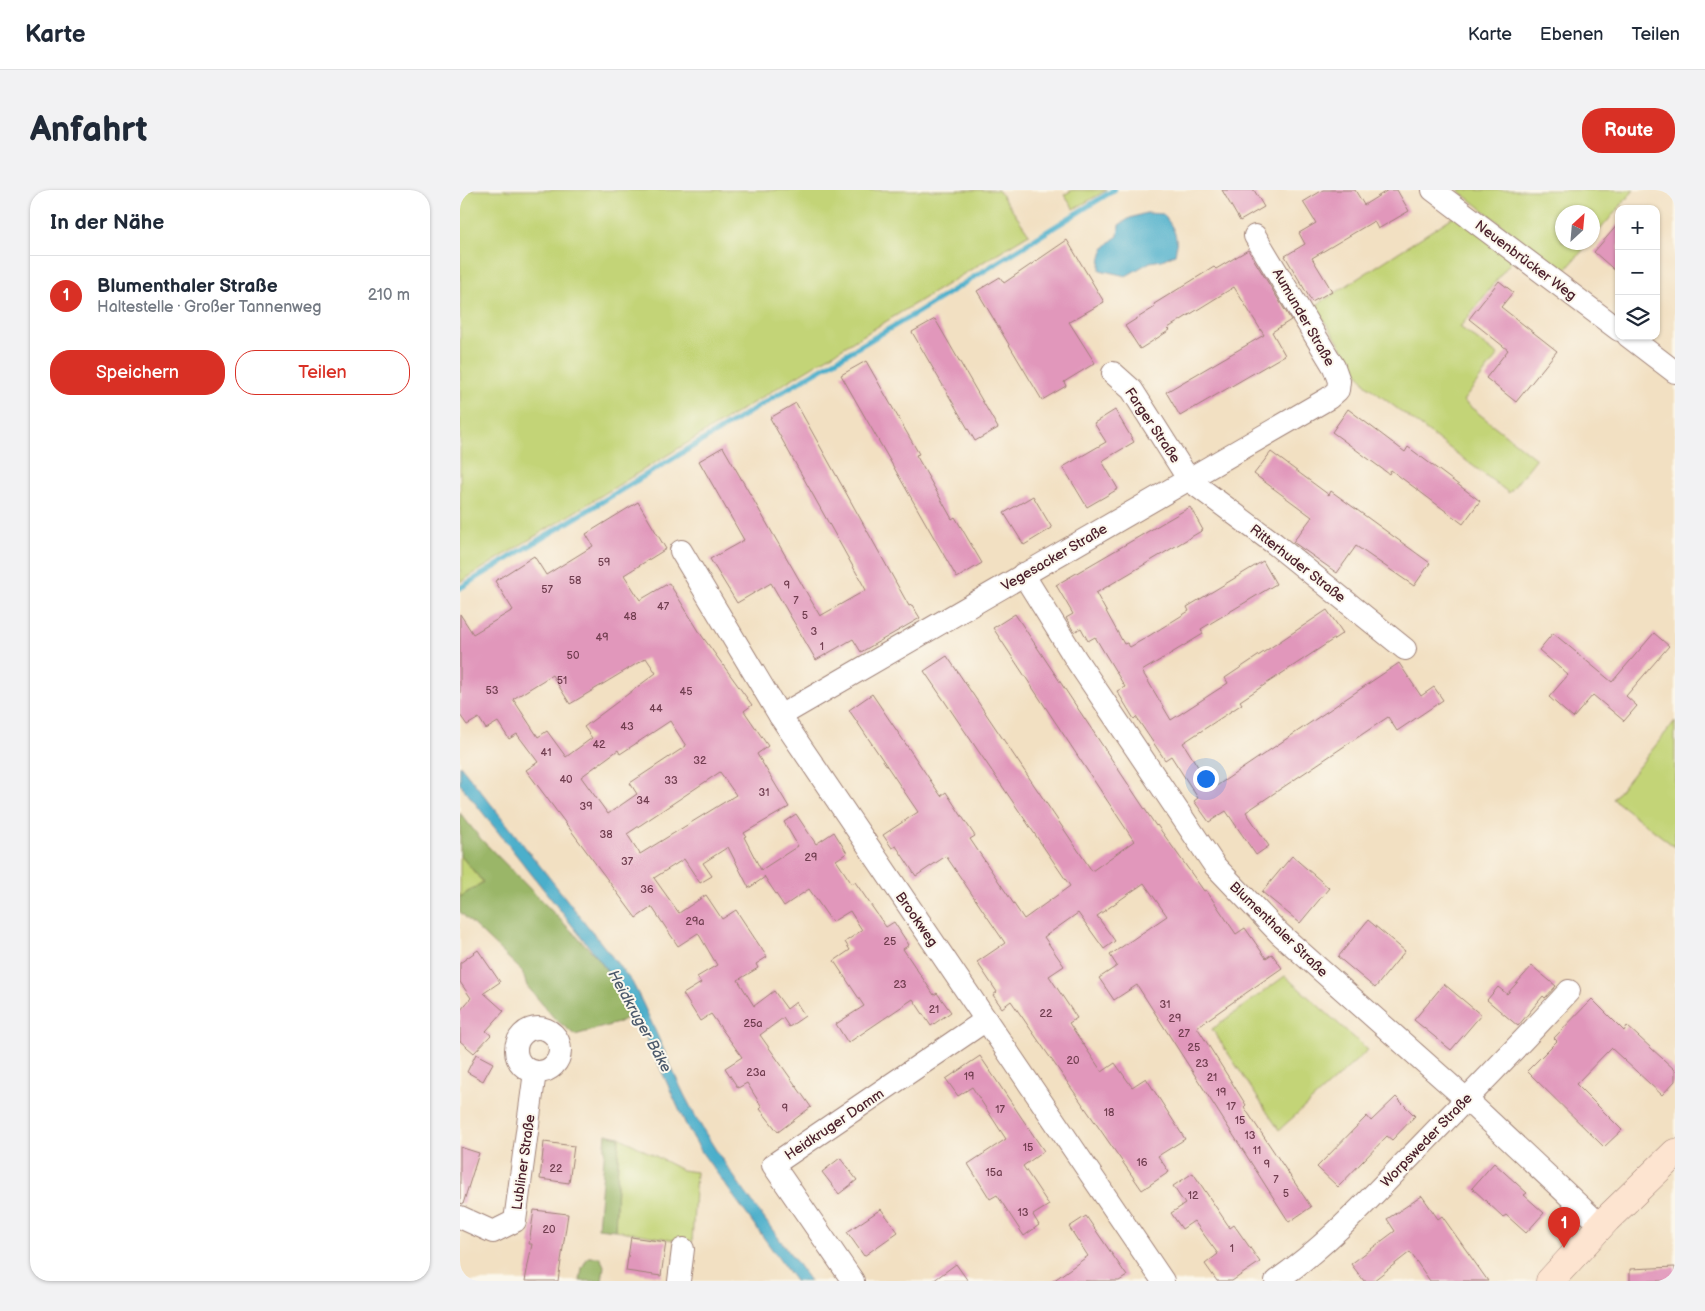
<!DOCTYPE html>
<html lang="de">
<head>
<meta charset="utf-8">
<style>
  body { margin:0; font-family:"Balsamiq Sans",sans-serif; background:#f2f2f3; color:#1f2937 }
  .controls { position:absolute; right:15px; top:15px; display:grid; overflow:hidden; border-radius:10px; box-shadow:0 1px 4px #0004 }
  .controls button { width:45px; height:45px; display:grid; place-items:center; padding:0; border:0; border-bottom:1px solid #e0e1e3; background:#fff; color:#1f2937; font:25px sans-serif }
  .compass { position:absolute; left:1095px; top:15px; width:45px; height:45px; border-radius:50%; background:#fff; box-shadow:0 1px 4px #0004; rotate:26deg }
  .you { position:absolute; left:745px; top:588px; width:18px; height:18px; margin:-12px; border:4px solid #fff; border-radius:50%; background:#1a73e8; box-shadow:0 0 0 8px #1a73e833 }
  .badge { display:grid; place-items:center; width:32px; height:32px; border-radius:50%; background:#d93025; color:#fff; font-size:16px; font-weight:700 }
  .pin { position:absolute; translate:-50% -41px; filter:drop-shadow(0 1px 2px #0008) }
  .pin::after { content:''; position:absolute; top:26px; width:18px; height:15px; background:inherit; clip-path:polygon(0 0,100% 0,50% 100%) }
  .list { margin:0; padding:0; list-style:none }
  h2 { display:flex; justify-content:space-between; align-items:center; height:65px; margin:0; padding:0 20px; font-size:21px }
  h2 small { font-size:16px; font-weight:400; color:#747a83 }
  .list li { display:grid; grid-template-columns:32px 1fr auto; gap:15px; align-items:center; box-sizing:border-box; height:80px; padding:0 20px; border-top:1px solid #e0e1e3 }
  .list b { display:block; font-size:19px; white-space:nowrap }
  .list p { margin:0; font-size:16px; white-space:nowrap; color:#747a83 }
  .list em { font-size:16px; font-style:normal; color:#747a83 }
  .actions { display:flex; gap:10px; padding:15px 20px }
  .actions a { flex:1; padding:11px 0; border:1px solid #d93025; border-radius:20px; text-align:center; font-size:18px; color:#d93025 }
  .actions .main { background:#d93025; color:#fff }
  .icon { flex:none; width:28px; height:28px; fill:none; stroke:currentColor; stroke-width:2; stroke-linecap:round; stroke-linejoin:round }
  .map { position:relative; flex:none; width:1215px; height:1091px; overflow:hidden; border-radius:20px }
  header { display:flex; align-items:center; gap:30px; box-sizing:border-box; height:70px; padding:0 25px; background:#fff; border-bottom:1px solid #e0e1e3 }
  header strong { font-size:24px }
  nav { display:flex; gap:28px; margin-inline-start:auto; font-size:18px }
  .intro { display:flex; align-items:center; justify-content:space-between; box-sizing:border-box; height:120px; padding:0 30px }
  h1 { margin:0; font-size:35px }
  .button { padding:12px 22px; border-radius:20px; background:#d93025; color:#fff; font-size:18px; font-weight:700 }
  main { display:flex; gap:30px; padding:0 30px }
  aside { flex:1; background:#fff; border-radius:20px; box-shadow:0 1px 4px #0004 }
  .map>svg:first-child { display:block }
  .green { fill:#c3d477; stroke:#867a51 }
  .forest { fill:#9ab668; stroke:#726a4a }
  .water { fill:#4cafcb; stroke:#4b677b }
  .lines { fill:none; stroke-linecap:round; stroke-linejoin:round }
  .stream { stroke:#4cafcb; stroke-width:5.5 }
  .building { fill:#e197bb; fill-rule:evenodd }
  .street-casing { stroke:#9e8076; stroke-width:24 }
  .secondary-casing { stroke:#9e8076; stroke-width:29 }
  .street { stroke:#fff; stroke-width:22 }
  .secondary { stroke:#fde4d0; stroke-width:28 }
  .labels { text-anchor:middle; stroke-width:4; stroke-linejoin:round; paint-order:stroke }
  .number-label { font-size:11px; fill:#703d4f }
  .street-label { font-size:14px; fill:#4a1f2b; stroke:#fbf7ec }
  .water-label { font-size:15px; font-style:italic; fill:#4b596b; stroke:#fbf7ec }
</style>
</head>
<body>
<header>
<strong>Karte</strong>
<nav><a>Karte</a><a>Ebenen</a><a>Teilen</a></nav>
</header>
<div class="intro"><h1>Anfahrt</h1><a class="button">Route</a></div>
<main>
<aside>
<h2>In der Nähe<small></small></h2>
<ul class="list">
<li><span class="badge">1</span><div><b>Blumenthaler Straße</b><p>Haltestelle · Großer Tannenweg</p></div><em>210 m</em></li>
</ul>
<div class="actions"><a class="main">Speichern</a><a>Teilen</a></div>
</aside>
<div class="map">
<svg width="1215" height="1091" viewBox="0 0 1215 1091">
  <rect width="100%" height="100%" fill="#fbf7ec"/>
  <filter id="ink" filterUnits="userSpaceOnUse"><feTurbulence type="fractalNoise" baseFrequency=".02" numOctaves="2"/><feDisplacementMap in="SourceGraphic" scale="10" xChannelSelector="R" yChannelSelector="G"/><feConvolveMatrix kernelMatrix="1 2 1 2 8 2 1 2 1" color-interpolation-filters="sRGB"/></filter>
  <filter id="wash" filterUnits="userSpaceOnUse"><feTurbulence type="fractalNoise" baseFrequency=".0096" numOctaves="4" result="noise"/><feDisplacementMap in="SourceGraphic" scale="20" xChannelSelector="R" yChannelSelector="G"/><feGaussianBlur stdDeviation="1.12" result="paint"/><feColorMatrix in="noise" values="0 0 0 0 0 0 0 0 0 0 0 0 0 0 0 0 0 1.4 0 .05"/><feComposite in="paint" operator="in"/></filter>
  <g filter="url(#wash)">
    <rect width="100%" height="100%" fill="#f2e0c2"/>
    <g class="green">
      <path d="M0,0H538L569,44L0,392Z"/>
      <path d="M612,0H647L614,19L604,5Z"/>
      <path d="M998,0H1174L1133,48L1132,22H1102V52L1129,53L1103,83Z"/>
      <path d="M996,25L1053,69L1000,137L1038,165L1003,211L1076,269L1049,303L906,195L855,116Z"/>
      <path d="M1215,531V657L1153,609Z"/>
      <path d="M0,665L23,692L0,707Z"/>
      <path d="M825,786L908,860L819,940L752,839Z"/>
      <path d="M159,947L222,980L236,982L232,1053L155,1040Z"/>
    </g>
    <g class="forest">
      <path d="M0,623L20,648L138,768L175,822L158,833L115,845L95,829L67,796L62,781L0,722V707L23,692L0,665Z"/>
      <path d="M146,944L159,947L155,1040L138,1038Z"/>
      <path d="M128,1067H140L144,1076L142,1091H120L122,1078Z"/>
    </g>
    <g class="water">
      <path d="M686,23L703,24C714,38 719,47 715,64L702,70L690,72L666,86L640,80C640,63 644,55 658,46L659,35L670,28Z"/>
      <path d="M0,575L172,792C198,841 215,894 244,941C275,992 315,1042 350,1091H335L243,964L226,935L175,822L160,799L138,768L0,594Z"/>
    </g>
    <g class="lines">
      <path class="stream" d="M0,398L327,199L458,122L654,0"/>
    </g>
    <g id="blocks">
      <g class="building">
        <path d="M762,0H794L804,17L780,31Z"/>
        <path d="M863,0H895L904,15L928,0H937L949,21L918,39L914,31L852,68L872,101L852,112L825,66L845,54L839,43L856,33L843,12Z"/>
        <path d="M1159,33V84L1134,62Z"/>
        <path d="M607,50L644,112L609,132L635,173L604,192L606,196L582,210L517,101L540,87L544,93Z"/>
        <path d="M788,60L831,130L812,142L825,165L720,226L706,202L804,145L774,97L708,138L710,140L680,159L665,136L695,117L694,114L754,77L756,79Z"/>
        <path d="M1039,91L1053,102L1041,117L1097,161L1056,212L1026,188L1048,160L1009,129Z"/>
        <path d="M475,129L538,238L515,251L452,142Z"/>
        <path d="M406,171L459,264L456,265L492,329L495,327L522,373L497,388L381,185Z"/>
        <path d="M336,213L449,416L452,415L460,428L401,462L393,449L356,470L311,393L277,413L250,369L284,350L239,271L263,257L360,426L406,400L310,228Z"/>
        <path d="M888,219L945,262L948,257L1020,311L1003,334L931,280L929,284L872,242Z"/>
        <path d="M655,220L674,252L642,271L658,299L627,317L603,277L646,252L634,233Z"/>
        <path d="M811,262L869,305L871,301L970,373L954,396L896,356L877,383L833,352L852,327L794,284Z"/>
        <path d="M573,306L592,338L564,355L544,323Z"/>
        <path d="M178,312L206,359L164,385L180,410L209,393L242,446L292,515L284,521L308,556L297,564L329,617L284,643L286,646L284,647L301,680L338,656L324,632L336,624L356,654L374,642L387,663L376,670L392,694L395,692L426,737L434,732L449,755L443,759L474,805L477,803L491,822L471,836L453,809L388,853L376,834L404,816L374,771L390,760L385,752L402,740L390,721L372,732L349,699L324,716L304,686L305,687L289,698L268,657L243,673L252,686L240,693L224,669L194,688L219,723L246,705L262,729L276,720L307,767L296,774L298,778L278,790L294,816L314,801L327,819L336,812L345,826L329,837L323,828L300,845L351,917L318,942L300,919L302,917L287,893L278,898L265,878L282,867L251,824L240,831L223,804L241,793L237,787L257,775L238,743L218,756L192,717L176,728L66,580L78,572L57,544L49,549L38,532L26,539L19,528L7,535L0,525V424L13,444L53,420L35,391L74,366L86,385L133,356L126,344ZM186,468L196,483L124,537L132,548L106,567L87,541L78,547L53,509L92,485L110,514ZM210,531L226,556L170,593L177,604L148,624L121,587L158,560L160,564ZM260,582L276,605L180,664L167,644Z"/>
        <path d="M730,317L743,340L636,403L664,454L667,453L670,457L684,449L729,421L727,417L803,371L816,394L741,439L743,444L682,481L711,530L768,493L765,488L867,420L883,443L780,511L782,514L723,553L752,599L939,473L961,506L974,497L983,510L937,541L928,527L786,622L809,656L796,665L766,621L749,632L734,611L738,608L711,566L705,570L676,527L674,529L657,501L665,497L635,447L628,451L621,438L614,442L606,428L613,424L596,395Z"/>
        <path d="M555,424L696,636L697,635L744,701L746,700L776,744L785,738L806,768L812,764L822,778L737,837L786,915L784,917L851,1017L829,1032L677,795L654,810L639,788L657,776L650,765L707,726L684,693L637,726L655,751L644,759L618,723L584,747L604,776L589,786L617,828L609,833L642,882L655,873L672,897L686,888L725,949L698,966L709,982L682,1000L551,811L542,818L533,805L537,802L517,772L545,753L486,666L456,686L436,656L432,658L423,645L458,622L389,520L412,504L481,606L486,602L495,616L515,646L510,649L564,729L610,696L464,481L487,466L632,681L674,651L533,438Z"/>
        <path d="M1093,443L1152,492L1194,443L1209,456L1166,506L1177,516L1164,531L1133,505L1113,528L1089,507L1108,485L1079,460Z"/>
        <path d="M832,666L869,698L840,733L802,702Z"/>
        <path d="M908,730L945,761L915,798L878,767Z"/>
        <path d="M18,760L40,792L24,803L44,821L26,841L31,845L14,863L0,851V821L11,808L0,792V773Z"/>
        <path d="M1072,776L1096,796L1085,808L1083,806L1058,836L1027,810L1038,797L1047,804Z"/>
        <path d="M984,794L1021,825L991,860L954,830Z"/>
        <path d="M1132,809L1164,841L1167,836L1215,880V891L1202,905L1151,858L1116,894L1162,940L1144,957L1067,881L1097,851L1094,848Z"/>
        <path d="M16,864L33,873L23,891L7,882Z"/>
        <path d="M520,866L584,961L563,976L589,1015L573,1025L579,1035L564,1046L537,1005L530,1009L508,974L546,949L512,897L498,906L486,889Z"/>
        <path d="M936,907L955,926L932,950L927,946L878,997L857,977L907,926L911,931Z"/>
        <path d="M84,952L114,956L109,993L80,989Z"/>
        <path d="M0,957L19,963L3,1014L0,1013Z"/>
        <path d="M380,968L397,990L379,1004L362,982Z"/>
        <path d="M1034,973L1067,1003L1064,1005L1084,1023L1066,1043L1046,1025L1043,1027L1012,998Z"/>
        <path d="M733,983L770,1038L774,1035L800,1072L772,1091H757L745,1074L758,1064L734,1031L722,1039L711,1023L725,1014L713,996Z"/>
        <path d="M962,1006L978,1029L982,1026L1028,1091H970L950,1062L913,1091H904L891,1074L935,1041L927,1029Z"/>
        <path d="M421,1019L438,1042L404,1066L387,1042Z"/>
        <path d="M74,1020L108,1024L98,1091H65L72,1054H69Z"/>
        <path d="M626,1026L667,1086L659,1091H593L628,1066L609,1037Z"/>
        <path d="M171,1047L206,1052L201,1086L166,1081Z"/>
        <path d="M496,1074L508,1091H473Z"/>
        <path d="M1215,1077V1091H1170V1079Z"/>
      </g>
    </g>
  </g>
  <g filter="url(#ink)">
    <use href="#blocks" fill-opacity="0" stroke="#9e8076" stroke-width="1"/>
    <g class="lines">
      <defs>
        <g id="street">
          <path d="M973,0L1159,140"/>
          <path d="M1168,146L1215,182"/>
          <path d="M653,183L672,200L729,290L815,354L945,459"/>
          <path d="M221,361L320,526L703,1091"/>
          <path d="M563,384L617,471L755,676L819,743L1006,909L1141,1036"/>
          <path d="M320,526L869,208L878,200L879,191L874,177L795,46"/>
          <circle cx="78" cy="860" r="22"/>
          <path d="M0,1027L33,1042L55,1031L75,882"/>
          <path d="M219,1091L223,1059"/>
          <path d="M393,1091L313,975L526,830"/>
          <path d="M816,1091C867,1056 909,1009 952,965C1005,910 1058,857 1109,801"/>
        </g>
        <path id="secondary" d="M1090,1091L1147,1029L1215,963"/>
      </defs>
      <use href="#street" class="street-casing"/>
      <use href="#secondary" class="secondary-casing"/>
      <use href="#street" class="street"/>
      <use href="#secondary" class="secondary"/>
    </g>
  </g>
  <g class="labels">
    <g class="number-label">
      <text x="144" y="376">59</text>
      <text x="115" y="394">58</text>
      <text x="327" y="399">9</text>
      <text x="87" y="403">57</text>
      <text x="336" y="414">7</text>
      <text x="203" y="420">47</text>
      <text x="345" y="429">5</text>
      <text x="170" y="430">48</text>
      <text x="354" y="445">3</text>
      <text x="142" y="451">49</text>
      <text x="362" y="460">1</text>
      <text x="113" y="469">50</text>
      <text x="102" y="494">51</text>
      <text x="32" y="504">53</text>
      <text x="226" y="505">45</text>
      <text x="196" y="522">44</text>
      <text x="167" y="540">43</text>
      <text x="139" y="558">42</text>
      <text x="86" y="566">41</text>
      <text x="240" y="574">32</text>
      <text x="106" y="593">40</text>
      <text x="211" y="594">33</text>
      <text x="304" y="606">31</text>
      <text x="183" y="614">34</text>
      <text x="126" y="620">39</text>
      <text x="146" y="648">38</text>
      <text x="351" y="671">29</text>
      <text x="167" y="675">37</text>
      <text x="187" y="703">36</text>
      <text x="235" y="735">29a</text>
      <text x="430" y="755">25</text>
      <text x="440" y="798">23</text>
      <text x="705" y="818">31</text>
      <text x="474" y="823">21</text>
      <text x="586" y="827">22</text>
      <text x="715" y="832">29</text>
      <text x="293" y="837">25a</text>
      <text x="724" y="847">27</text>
      <text x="734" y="861">25</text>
      <text x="613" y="874">20</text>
      <text x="742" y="877">23</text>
      <text x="296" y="886">23a</text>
      <text x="509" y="890">19</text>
      <text x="752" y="891">21</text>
      <text x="761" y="906">19</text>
      <text x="771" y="920">17</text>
      <text x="325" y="922">9</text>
      <text x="540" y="923">17</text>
      <text x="649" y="926">18</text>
      <text x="780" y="934">15</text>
      <text x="790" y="949">13</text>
      <text x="568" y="961">15</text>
      <text x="797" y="964">11</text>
      <text x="682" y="976">16</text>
      <text x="807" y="978">9</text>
      <text x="96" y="982">22</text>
      <text x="534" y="986">15a</text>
      <text x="816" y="993">7</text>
      <text x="826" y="1007">5</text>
      <text x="733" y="1009">12</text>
      <text x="563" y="1026">13</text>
      <text x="89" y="1043">20</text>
      <text x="772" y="1062">1</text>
    </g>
    <g class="street-label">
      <text transform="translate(1066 70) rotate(37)" y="5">Neuenbrücker Weg</text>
      <text transform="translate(844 127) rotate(60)" y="5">Aumunder Straße</text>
      <text transform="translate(693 235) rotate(56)" y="5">Farger Straße</text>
      <text transform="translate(594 367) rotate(-30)" y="5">Vegesacker Straße</text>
      <text transform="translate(838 373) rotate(38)" y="5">Ritterhuder Straße</text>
      <text transform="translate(457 729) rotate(55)" y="5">Brookweg</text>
      <text transform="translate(819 739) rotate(44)" y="5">Blumenthaler Straße</text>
      <text transform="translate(374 934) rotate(-34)" y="5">Heidkruger Damm</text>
      <text transform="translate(966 950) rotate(-46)" y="5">Worpsweder Straße</text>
      <text transform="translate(63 972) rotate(-82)" y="5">Lubliner Straße</text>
    </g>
    <g class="water-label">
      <text transform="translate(180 831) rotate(61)" y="5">Heidkruger Bäke</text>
    </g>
  </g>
</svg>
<div class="controls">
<button>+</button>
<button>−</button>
<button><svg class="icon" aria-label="layers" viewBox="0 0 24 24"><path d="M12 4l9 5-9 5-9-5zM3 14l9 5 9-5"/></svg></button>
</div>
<svg class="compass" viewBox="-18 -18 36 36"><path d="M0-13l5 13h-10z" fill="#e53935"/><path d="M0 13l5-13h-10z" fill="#747a83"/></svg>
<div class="you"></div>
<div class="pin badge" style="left:1104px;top:1058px">1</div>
</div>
</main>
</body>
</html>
